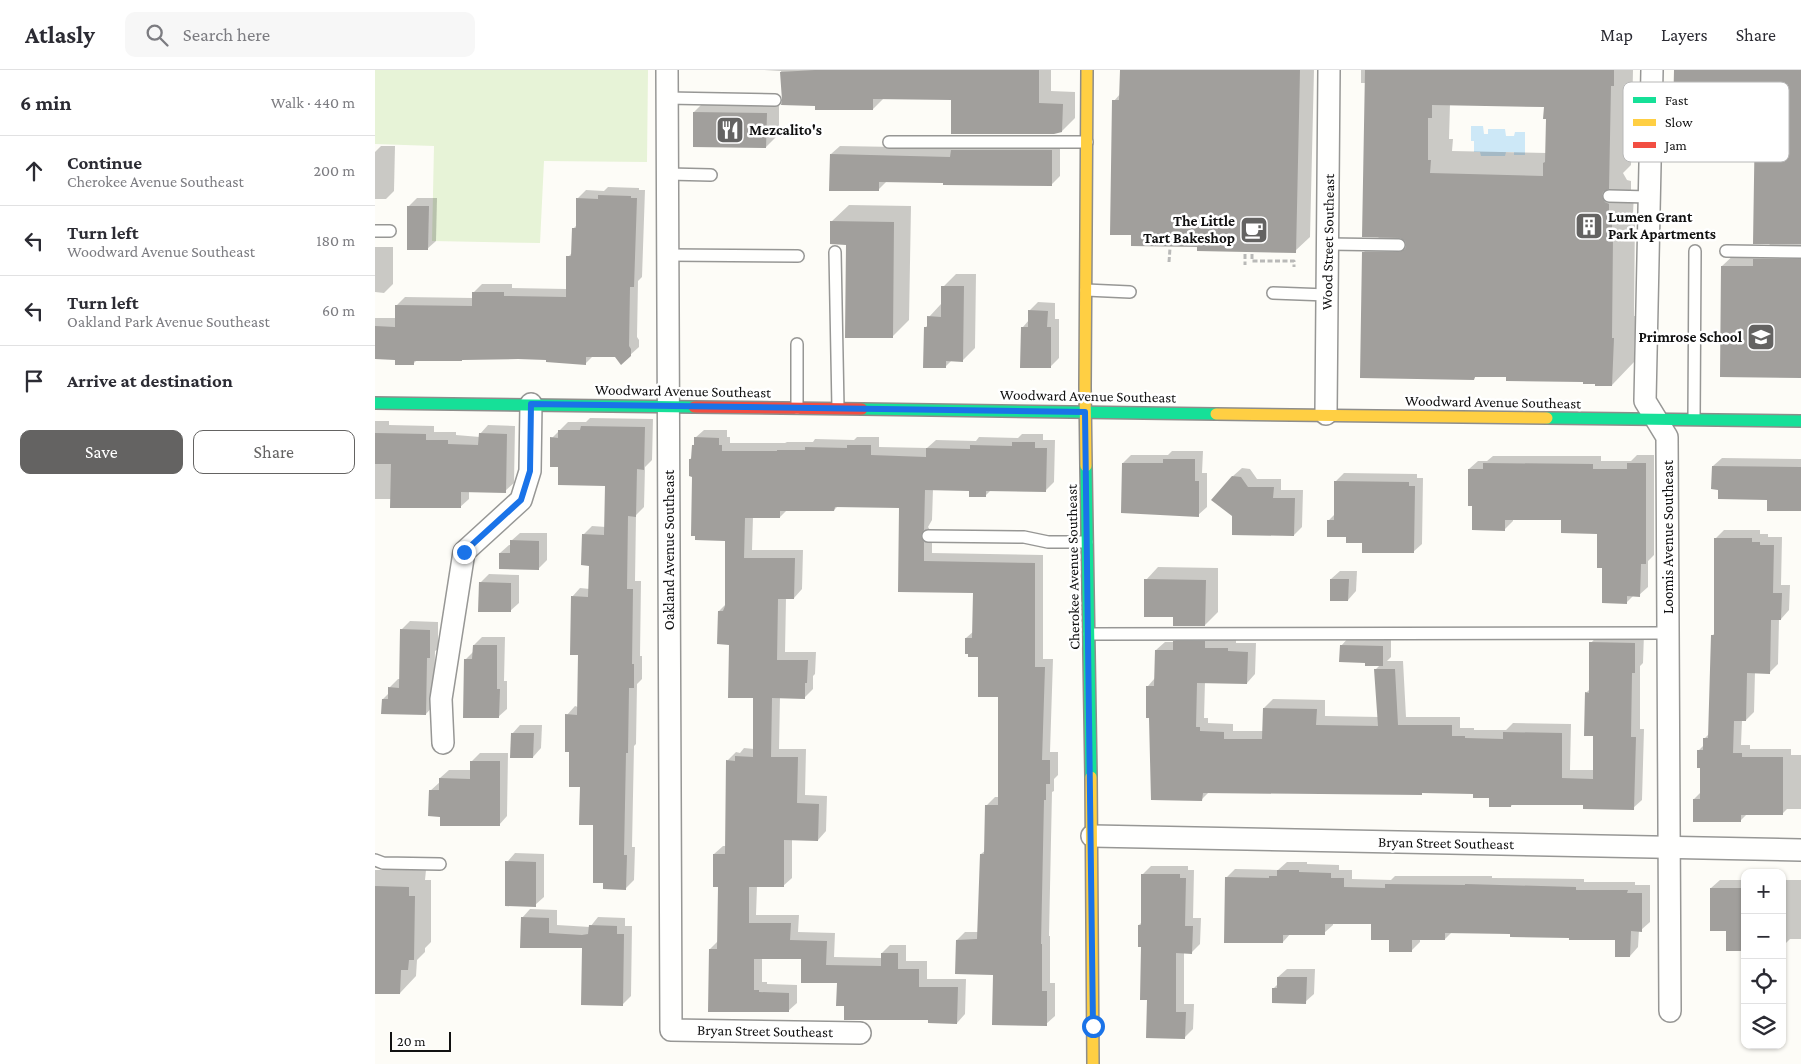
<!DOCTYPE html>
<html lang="en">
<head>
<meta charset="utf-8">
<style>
  body { margin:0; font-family:"Crimson Pro",serif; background:#f7f7f7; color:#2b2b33 }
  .controls { position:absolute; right:15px; bottom:15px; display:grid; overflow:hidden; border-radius:10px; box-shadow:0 1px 4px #0004 }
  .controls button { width:45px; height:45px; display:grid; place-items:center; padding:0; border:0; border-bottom:1px solid #e1e1e2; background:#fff; color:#2b2b33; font:25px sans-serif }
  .scale { position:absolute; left:15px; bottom:12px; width:61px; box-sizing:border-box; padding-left:5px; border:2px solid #111; border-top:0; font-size:14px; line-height:18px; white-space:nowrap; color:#111; -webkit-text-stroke:4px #fff; paint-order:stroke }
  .stop { position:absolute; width:15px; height:15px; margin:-11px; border:4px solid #1a73e8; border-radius:50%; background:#fff }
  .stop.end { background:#1a73e8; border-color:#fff; box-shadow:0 1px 5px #0008 }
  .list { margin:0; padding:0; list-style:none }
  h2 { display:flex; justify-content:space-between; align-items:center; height:65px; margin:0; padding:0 20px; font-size:21px }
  h2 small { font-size:16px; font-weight:400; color:#7c7c81 }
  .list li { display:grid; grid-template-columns:32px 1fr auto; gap:15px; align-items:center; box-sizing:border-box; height:70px; padding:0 20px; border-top:1px solid #e1e1e2 }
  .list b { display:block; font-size:19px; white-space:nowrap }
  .list p { margin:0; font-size:16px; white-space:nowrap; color:#7c7c81 }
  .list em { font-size:16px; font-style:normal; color:#7c7c81 }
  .actions { display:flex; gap:10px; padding:15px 20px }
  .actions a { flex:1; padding:11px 0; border:1px solid #646362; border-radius:10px; text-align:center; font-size:18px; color:#646362 }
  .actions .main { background:#646362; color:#fff }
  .icon { flex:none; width:28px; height:28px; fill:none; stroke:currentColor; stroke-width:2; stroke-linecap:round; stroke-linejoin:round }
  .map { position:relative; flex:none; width:1426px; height:994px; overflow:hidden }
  header { display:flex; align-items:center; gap:30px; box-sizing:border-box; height:70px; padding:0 25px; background:#fff; border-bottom:1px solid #e1e1e2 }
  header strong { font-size:24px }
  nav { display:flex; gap:28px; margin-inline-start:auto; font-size:18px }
  .search { width:350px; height:45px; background:#f7f7f7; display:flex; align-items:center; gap:12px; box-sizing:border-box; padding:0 18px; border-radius:10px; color:#7c7c81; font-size:19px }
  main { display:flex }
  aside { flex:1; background:#fff }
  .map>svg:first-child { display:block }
  .green { fill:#e7f3d7 }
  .water { fill:#cde8f7 }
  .shadow { fill:#0003; fill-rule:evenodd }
  .building { fill:#a19f9c; fill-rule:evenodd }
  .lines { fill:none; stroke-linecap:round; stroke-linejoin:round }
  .lane-casing { stroke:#979795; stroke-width:14 }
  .street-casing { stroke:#979795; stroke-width:24 }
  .fast-casing { stroke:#8e8d8b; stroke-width:14 }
  .slow-casing { stroke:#8e8d8b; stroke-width:14 }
  .jam-casing { stroke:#8e8d8b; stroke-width:14 }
  .path { stroke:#b9b9b8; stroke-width:3; stroke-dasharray:5 2.5; stroke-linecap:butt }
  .lane { stroke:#fffffe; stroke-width:11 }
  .street { stroke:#fffffe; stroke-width:21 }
  .fast { stroke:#16e098; stroke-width:11 }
  .slow { stroke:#ffcf43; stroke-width:11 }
  .jam { stroke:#f24e42; stroke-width:11 }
  .route { stroke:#1a73e8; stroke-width:6 }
  .labels { text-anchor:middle; stroke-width:5; stroke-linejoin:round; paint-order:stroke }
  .poi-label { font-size:15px; font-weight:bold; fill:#111; stroke:#fff; text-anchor:start }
  .street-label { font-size:15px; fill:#111; stroke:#fff }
  .key { fill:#fff; stroke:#b8b8b8; stroke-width:1 }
  .key-label { font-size:14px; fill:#111 }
</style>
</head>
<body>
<header>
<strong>Atlasly</strong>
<div class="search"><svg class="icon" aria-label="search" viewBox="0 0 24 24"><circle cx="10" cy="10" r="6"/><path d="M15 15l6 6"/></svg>Search here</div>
<nav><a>Map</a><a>Layers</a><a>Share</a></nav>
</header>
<main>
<aside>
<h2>6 min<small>Walk · 440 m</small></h2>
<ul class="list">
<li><svg class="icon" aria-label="ahead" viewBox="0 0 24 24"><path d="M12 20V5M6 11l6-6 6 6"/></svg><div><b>Continue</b><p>Cherokee Avenue Southeast</p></div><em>200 m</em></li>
<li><svg class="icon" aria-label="left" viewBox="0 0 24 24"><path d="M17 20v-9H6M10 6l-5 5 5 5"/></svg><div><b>Turn left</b><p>Woodward Avenue Southeast</p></div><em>180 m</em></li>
<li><svg class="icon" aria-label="left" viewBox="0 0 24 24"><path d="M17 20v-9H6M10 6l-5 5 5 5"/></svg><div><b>Turn left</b><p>Oakland Park Avenue Southeast</p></div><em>60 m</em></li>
<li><svg class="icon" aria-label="arrive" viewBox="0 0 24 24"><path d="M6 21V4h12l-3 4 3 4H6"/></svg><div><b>Arrive at destination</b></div></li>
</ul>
<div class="actions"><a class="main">Save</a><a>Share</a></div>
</aside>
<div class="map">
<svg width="1426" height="994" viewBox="0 0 1426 994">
  <rect width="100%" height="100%" fill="#fdfcf7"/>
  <path class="green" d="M0,0H273L272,92L169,91L165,173L57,171L59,76L0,74Z"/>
  <path class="water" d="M1096,56H1108L1109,64H1113V59H1130L1131,66H1139L1140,62H1150V85H1139V82H1131L1130,86H1106L1105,82H1099V71H1096Z"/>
  <g class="shadow">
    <path d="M389,0H676V21L700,22V48L687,61L577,29L509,28L498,39L441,35L409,30L406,1Z"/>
    <path d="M746,0H939L935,167L920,181L823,176L739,31L745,24Z"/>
    <path d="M986,0H1258L1256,95L1248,103L1252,110L1256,111V123H1259L1258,144H1260L1259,246H1261L1259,292L1237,315L1209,311L1132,305H1102L1099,308L988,183L1005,166L991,13H986ZM1075,34L1170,36L1172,48V83L1077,81L1078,69H1074Z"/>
    <path d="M1300,0H1426V307L1347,196L1362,182H1387L1396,173L1382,45Z"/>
    <path d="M332,29L404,30V64L391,77L319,42Z"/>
    <path d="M585,72H685V106L676,115L512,111L503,120L456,84L465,76L578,78Z"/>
    <path d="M6,76H20L19,121L11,129H0V82Z"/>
    <path d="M233,117L264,118V120H270L267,207L263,211L262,267L264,270V277L255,285L218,286L210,294L172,288L42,290L38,294L21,288H0V248H21L22,235L30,227L99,228V222L107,214H137V218L192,219L193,187L198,182V159L202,155V129L211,120L229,121Z"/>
    <path d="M42,128H62L61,171L52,179L33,137Z"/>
    <path d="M474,135L536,136L534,250L517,267L472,173L456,152Z"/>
    <path d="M0,177H18V214L9,223L0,222Z"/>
    <path d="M581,204H601L600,278L587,291L577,290L570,297L550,258L554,254V247L566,234L568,217Z"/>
    <path d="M663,232L680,233V249H684V288L675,297L648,257L654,250V241Z"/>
    <path d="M215,348L278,349L277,390L270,397L269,437L261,445L260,511H266L265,586H267V609L262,614L261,674L259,676L257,777H260L259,810L251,818L220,754L206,716L196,681L192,645L200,636L203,637L204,584L197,527L205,518L215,519V494L208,465L217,456L231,457V415L184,395L177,368L193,352H211Z"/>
    <path d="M0,351H14V355L59,356V362H81V365L105,367V364L113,355L140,356L139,413L130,421H94V429L85,437L17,429H0Z"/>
    <path d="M329,360H352V367H355V373H410L412,372H438L440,369L479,370L482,367H504V377L552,378L561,370L601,371L604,367L643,368L647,364H668V370H680L679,412L670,421L616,420L610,426L595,420L558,419L557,450L553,457L557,463V483L668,485V589H678L675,682H683V705L679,709V721L677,722L674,866H675V913H680V946L671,954L582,870L590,862H604L606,784L611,780V736L620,727H625V626L604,586L591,568L599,561V522L524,521L526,437L463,436L459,440H412L405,447H378L377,480H428L427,519L419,528H411L410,582H441L440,604L438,606V619L429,628L405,627L404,679H431L430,725L452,726L451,761L443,770L417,769V808L408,816H382L381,845H424L423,862L460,863L459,887L507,888V883L515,875H531V891H552V909H591L590,944L582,953L470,935L463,912L427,887H387V912H392V914L422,915V933L413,941H335V879L343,871L344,816L339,784L348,776H351L352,691L361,682L365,683L369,678L379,679V627L355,574L344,541L351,534L352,469L318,406L315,389L318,387V376L320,373V368Z"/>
    <path d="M797,381H828L827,403H832V437L823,445L748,393L756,385H793Z"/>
    <path d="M1262,385H1279V485L1273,491V517L1264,525H1259L1252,532L1228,496L1224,463L1187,448H1138V451L1130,459L1098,435L1094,399L1103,391H1112L1118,386H1226V391H1256Z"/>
    <path d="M1347,388L1426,389V440L1393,428L1344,419L1338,396Z"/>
    <path d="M867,398L875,399L882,409H906V420H928L927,457L919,465L858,406Z"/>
    <path d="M969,403L1042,404V408H1048L1047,474L1038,482L989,472L973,466L954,450L960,444V412Z"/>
    <path d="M1349,460H1385V464H1393V467H1407L1406,515H1415L1414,540L1406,549H1404L1403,594L1395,602H1380L1379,642L1371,650H1367L1366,675H1375V679H1416V685H1426V739H1412L1407,744H1372L1365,751L1319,729L1326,722L1327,697L1323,681L1330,674V668L1334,664L1337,566L1340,563V469Z"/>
    <path d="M145,463H172V490L163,499L125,483L134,475H136V471Z"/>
    <path d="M783,497L843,498V542L830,555L771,510Z"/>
    <path d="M965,501H982L981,521L973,530L956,509Z"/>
    <path d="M114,504L144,505V533L135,541L105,513Z"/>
    <path d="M35,551L63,552V579L60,581L59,635L51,644L8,629L14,623V618L23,609H25L26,560Z"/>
    <path d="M808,563H839L838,570H861V573H881L880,604L872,613L830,612L829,648H833V653L858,654V661H888L889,638L898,629L950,630V646L1004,647L1000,600L1005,595L991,592L966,576L974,567L1016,568V587L1012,591H1028L1031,647H1085V658H1099V660H1131L1138,653L1196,654L1195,700H1219L1220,665L1211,623L1215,619L1216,573L1224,564H1269L1268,593L1265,596V659H1269L1267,730L1258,738L1209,734H1138L1136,736L1115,727L1099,723L834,722L827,729L776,647L773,616L780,608L781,580L790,572H799Z"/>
    <path d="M107,567H130L129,611H132V639L123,647L90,590L99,581V575Z"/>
    <path d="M145,655H167L166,678L158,687L137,664Z"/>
    <path d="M105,683H133L132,746L124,755L66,746L55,721L65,712V708L74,700H97V691Z"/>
    <path d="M140,783L169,784V827L160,835L132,792Z"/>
    <path d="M912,792H932V794L964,795V800H977V809L1016,810L1020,806H1117V808L1209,809V812H1260V815H1275V852L1266,860H1264L1263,877L1255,886L1241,869L1136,863L1077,862L1070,869H1045V872L1037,880L1015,869L997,853L958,852V855L949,863H916L908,872L851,808L860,799L903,800Z"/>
    <path d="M776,796H813V800H819L818,848H826L825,874L817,882H809V934H819L818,959L810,967L773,928L764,855L767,852L768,804Z"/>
    <path d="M0,800H51L50,810H56V872L50,878V882L42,890L41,906L25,923H0Z"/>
    <path d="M1345,810H1370V879H1352V860L1336,818Z"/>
    <path d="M1407,810H1426V869H1415L1407,877Z"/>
    <path d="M155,839L182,840V855L215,857L223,847L250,848V856H257L256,926L248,934L208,877H146L147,848Z"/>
    <path d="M912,899H940L939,924L930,932L899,918L903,914V907Z"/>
  </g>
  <g class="building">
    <path d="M440,0H664V33L688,34L687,62L679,64H576V30L498,29V40H440V36L406,35L407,30L405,2Z"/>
    <path d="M745,0H925L921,183L822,181V177L756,176V165H735L737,30H744Z"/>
    <path d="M990,0H1239V16H1236L1234,119L1228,122L1227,126L1230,132L1234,134V145H1237V166H1238L1237,268H1239L1237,316H1220V314H1208V312L1131,311V307H1100L1099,310L985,308L987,182H1024L1030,179L1031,176L1030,171L1025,168L987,167ZM1057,35L1169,37L1168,49H1171L1170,92L1168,93V106L1055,103L1056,90H1053V48H1057Z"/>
    <path d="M1299,0H1426V174H1378L1380,46L1298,44Z"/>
    <path d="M318,42L392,43L391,78L318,77Z"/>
    <path d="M576,80H677V116L568,115V113L504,112V121H454L455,84L575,87Z"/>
    <path d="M223,125L256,126V128H262L259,217H255L254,276L256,279V286L246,295L240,287H211V295L171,292V290L143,289L87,290V291H39V295H20V290L0,289V256L20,257V235L97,236V222H129V226L191,227V186H196L197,158H201V128L223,129Z"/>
    <path d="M32,136H54L53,180H32Z"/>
    <path d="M455,151L519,152L518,268H470L471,175L455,174Z"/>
    <path d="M1378,189H1426V308L1345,307L1346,196H1378Z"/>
    <path d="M566,216H589L588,292L571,291V298H548L549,257H552V246L566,247Z"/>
    <path d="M653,240L673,241L672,257H676V298H645L646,257H653Z"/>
    <path d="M206,356L270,357L269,400L262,399L261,447L253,446L252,519H258L257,594H259V618H254L253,683H251L249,785H252L251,820L228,819V813H218V755H204L205,717H194V682H190V644L202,645L203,585H195L196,526L213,527L214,496L206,495L207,464L229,465L230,416L183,415V397H175V367L183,368V360H205Z"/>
    <path d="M0,363L51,364V370H73V374L103,375L104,363L132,364L131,423L86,422V438H15L16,394H0Z"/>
    <path d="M319,367L344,368V375H347V381H402V380H430V377L472,378V375H496V385L551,387V378L595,379V375L637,376V372H660V378H672L671,422L611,421V427H594V421L550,420L549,460L546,466L549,472V491L660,493V597H670L667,690H675V714H671V730H669L666,874H667V921H672V956L617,955L618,905L580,904L581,870L602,869L605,784H609L610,735H623V627H603V587H593V584H590V568H597L598,523L523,522L524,438L460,437L459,441H405V448H370L369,488H420L419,529H403L402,590H433L432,613H430V629L397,628L396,687H423L422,733L444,734L443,771L409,770V817H374V853H416L415,870L452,871L451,895L506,896V883H523V899H544V917H583L582,954L553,953V950H469V936H461L462,913H426V889H379V920H384V922L414,923V942H333L334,879H342L343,817H338V784H350L351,690L360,691V686L378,687V628H353L354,575L342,574L343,541H348L350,536V471L320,470V466H316L317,407L314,406V389H316L317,375H319Z"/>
    <path d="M788,389H820V411H824V447L746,443L747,393H788Z"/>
    <path d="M1108,393L1218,394V399H1252V393H1271V494H1266L1265,527L1252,526V534L1227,533V498H1222V464L1186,463V450H1130V461L1097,460V436H1093V399H1108Z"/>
    <path d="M1337,396L1426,397V441H1392V430L1343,429V420L1336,419Z"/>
    <path d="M857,406L866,407L873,417H899L898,428H920L919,466L857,465V446L836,430Z"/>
    <path d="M959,411L1034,412V416H1040L1039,483H987V473H971V467H952V450H959Z"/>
    <path d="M1339,468H1377V472H1385V475H1399L1398,523H1407L1406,550H1396L1395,604L1372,603L1371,651H1359L1358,683H1367V687H1408V745H1366V752H1318V729H1325V698H1322V680H1328V668H1333L1336,565H1339Z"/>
    <path d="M135,470L164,471V500L124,499V483H135Z"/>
    <path d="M769,509L831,510L830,556H798V547H769Z"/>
    <path d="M955,509H974L973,531H955Z"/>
    <path d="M104,512L136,513V542H103Z"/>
    <path d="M25,559L55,560V588H52L51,645L6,644L7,629H13V617L24,618Z"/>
    <path d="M798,571H830V578H853V581L873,582L872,614L822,613L821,657H825V661L849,662V669H887L888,638L942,639L941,655L1003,656L999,599H1020L1023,655H1077V666H1090V668L1128,669V662L1187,663V708L1218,709V666H1209L1210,622L1214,623V572L1260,573V603H1257L1256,667H1261L1259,740L1208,739V735H1136V737H1114V728H1098V724L1047,723V725L828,723L827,731L776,730L774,648H771V616H779L780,580H798Z"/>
    <path d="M98,575H122V619H125L124,648H88L89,589H97Z"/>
    <path d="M965,575L1008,576V596H990V593L964,592Z"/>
    <path d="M136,663H159L158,688H135Z"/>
    <path d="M95,691H125V756H65V747L53,746L54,720H64V708L95,709Z"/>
    <path d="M130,791L161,792V837L130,836Z"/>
    <path d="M902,800H924V802L956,803V808H969V817L1010,818V814L1090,815V814L1201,817V820H1253L1252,823H1267V862L1256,861L1255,887H1240V870H1194V868L1135,867V864L1070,863V870H1037V882H1014V870H996V854H950V865H908V873H849L850,807L894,808V806H902Z"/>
    <path d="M766,804H805V808H811L810,856H818L817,884L801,883V942H811L810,969L771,968L772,930H765L766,877H763V855H766Z"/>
    <path d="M0,816L34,817V826H40L39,890H34L33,900H26L25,924H0Z"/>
    <path d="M1335,818H1370L1369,881H1351V861H1335Z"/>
    <path d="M146,847L174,848V863L207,865L213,864L214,855L242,856V864H249L248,936L206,935L207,878H145Z"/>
    <path d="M902,907H932L931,934L897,933V918H902Z"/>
  </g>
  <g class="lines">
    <defs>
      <g id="lane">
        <path d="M292,28L400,30"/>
        <path d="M514,72H712"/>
        <path d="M293,104L336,105"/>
        <path d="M1234,126L1274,127"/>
        <path d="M0,161H15"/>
        <path d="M953,174L1024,175"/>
        <path d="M1351,181L1426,182"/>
        <path d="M460,182L463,338"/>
        <path d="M293,185L423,186"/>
        <path d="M711,220L755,222"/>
        <path d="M898,223L952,225"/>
        <path d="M422,338V274"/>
        <path d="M1319,349L1320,181"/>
        <path d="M553,466L649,467L673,472H712"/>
        <path d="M714,564L1294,563"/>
        <path d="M0,790L8,793L65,794"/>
      </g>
      <g id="street">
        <path d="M292,0L296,960L485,963"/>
        <path d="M1277,0L1270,331L1292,367L1295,941"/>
        <path d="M951,344L954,0"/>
        <path d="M68,673L66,629L89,482L146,430L155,401L156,334"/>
        <path d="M717,766L1426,780"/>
      </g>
      <g id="fast">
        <path d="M0,333L319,337"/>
        <path d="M487,339L841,344"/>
        <path d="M1172,348L1426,351"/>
        <path d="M711,396L716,707"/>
      </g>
      <g id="slow">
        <path d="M841,344L1172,348"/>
        <path d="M711,396L710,317L712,0"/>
        <path d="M716,707L718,994"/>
      </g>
      <path id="jam" d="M319,337L487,339"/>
    </defs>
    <use href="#lane" class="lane-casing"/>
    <use href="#street" class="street-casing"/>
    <use href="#fast" class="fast-casing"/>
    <use href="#slow" class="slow-casing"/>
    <use href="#jam" class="jam-casing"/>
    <g class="path">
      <path d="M870,184V195"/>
      <path d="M877,184V191H919V197"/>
      <path d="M794,192L795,178"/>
    </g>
    <use href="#lane" class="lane"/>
    <use href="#street" class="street"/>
    <use href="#fast" class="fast"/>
    <use href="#slow" class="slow"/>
    <use href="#jam" class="jam"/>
  </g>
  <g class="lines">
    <path class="route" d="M89,482L146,430L155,401L156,334L710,342L718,956"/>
  </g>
  <defs>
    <symbol id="restaurant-square" viewBox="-11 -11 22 22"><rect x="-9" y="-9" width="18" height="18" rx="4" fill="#646362" stroke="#fff"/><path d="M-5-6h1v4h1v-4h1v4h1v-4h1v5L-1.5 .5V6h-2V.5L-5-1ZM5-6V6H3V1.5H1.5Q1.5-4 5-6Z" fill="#fff"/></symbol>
    <symbol id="building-square" viewBox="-11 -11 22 22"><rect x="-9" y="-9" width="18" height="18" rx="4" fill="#646362" stroke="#fff"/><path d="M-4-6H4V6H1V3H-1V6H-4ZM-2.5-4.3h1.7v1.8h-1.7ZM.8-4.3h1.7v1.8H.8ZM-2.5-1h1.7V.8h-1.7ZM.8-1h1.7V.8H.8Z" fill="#fff"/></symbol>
    <symbol id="cafe-square" viewBox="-11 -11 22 22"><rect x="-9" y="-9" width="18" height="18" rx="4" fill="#646362" stroke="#fff"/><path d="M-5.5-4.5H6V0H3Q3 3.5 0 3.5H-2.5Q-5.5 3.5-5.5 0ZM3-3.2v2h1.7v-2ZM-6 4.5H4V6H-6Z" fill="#fff"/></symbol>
    <symbol id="school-square" viewBox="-11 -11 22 22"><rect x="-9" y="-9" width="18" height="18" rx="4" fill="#646362" stroke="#fff"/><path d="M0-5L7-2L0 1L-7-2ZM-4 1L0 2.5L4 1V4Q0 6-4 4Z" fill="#fff"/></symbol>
  </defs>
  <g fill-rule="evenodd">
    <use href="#restaurant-square" x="339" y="44" width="32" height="32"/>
    <use href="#building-square" x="1198" y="140" width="32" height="32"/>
    <use href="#cafe-square" x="863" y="144" width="32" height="32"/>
    <use href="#school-square" x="1370" y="251" width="32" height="32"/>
  </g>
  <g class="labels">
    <g class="poi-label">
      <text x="374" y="65">Mezcalito's</text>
      <text x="1233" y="152">Lumen Grant<tspan x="1233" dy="17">Park Apartments</tspan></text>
      <text x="860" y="156" text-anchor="end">The Little<tspan x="860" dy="17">Tart Bakeshop</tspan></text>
      <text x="1367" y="272" text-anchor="end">Primrose School</text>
    </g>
    <g class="street-label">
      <text transform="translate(953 172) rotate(-89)" y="5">Wood Street Southeast</text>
      <text transform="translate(308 321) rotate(1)" y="5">Woodward Avenue Southeast</text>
      <text transform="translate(713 326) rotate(1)" y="5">Woodward Avenue Southeast</text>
      <text transform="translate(1118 332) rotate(1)" y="5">Woodward Avenue Southeast</text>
      <text transform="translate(1293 467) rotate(-90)" y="5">Loomis Avenue Southeast</text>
      <text transform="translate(294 480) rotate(-90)" y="5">Oakland Avenue Southeast</text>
      <text transform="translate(698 497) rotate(-91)" y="5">Cherokee Avenue Southeast</text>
      <text transform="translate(1071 773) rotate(1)" y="5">Bryan Street Southeast</text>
      <text transform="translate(390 961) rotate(1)" y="5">Bryan Street Southeast</text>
    </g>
  </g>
  <rect x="1248" y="12" width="166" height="80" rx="8" class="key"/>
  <rect x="1258" y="27" width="23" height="6" fill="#16e098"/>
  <rect x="1258" y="49" width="23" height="7" fill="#ffcf43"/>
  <rect x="1258" y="72" width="23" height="6" fill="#f24e42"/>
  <g class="key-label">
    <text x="1290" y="35">Fast</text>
    <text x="1290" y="57">Slow</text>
    <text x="1290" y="80">Jam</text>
  </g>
</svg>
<div class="controls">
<button>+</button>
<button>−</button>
<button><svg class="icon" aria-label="locate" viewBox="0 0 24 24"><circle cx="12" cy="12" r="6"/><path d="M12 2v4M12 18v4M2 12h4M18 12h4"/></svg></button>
<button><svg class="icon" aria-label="layers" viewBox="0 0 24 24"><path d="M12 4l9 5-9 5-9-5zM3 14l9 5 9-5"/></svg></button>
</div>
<div class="scale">20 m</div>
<div class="stop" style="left:718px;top:956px"></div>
<div class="stop end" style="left:89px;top:482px"></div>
</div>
</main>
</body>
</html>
